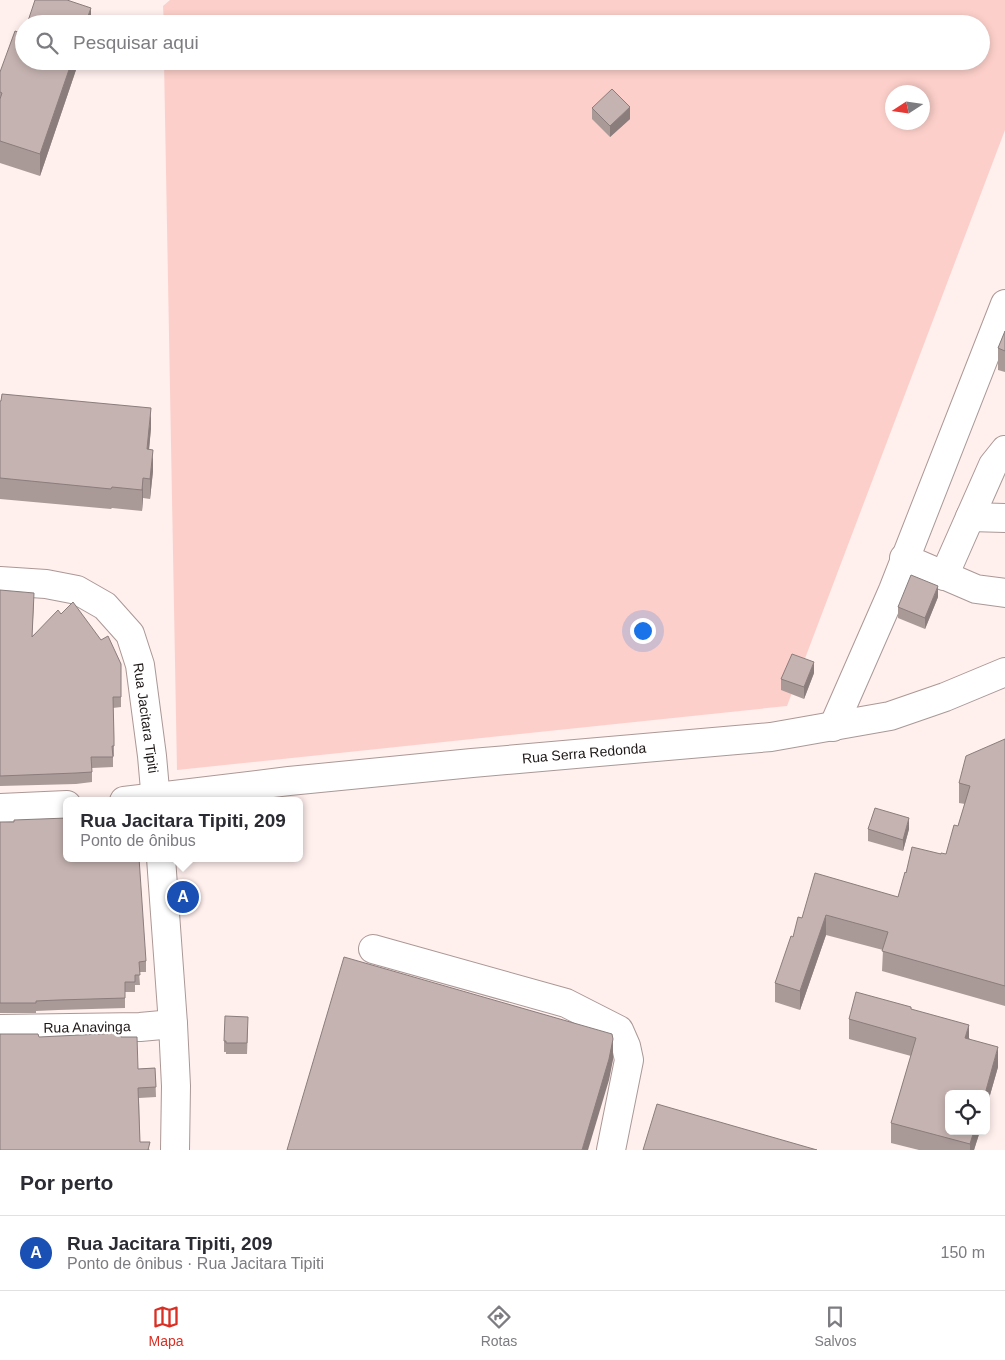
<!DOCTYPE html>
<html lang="pt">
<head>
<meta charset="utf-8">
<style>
  body { margin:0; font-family:Helvetica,sans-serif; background:#f7f7f7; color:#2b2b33 }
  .controls { position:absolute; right:15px; bottom:15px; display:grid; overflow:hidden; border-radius:8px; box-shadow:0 2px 8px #0003 }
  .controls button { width:45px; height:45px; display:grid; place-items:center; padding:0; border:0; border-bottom:1px solid #e1e1e2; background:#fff; color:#2b2b33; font:25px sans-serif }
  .compass { position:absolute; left:885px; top:85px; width:45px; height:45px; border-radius:50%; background:#fff; box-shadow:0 2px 8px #0003; rotate:258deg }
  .you { position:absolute; left:642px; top:630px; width:18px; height:18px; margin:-12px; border:4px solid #fff; border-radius:50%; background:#1a73e8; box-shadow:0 0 0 8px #1a73e833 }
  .badge { display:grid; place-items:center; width:32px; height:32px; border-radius:50%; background:#d93025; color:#fff; font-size:16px; font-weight:700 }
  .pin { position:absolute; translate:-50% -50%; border:2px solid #fff; box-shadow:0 1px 5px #0006 }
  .popup { position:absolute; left:63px; top:797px; width:240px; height:65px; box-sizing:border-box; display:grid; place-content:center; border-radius:8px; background:#fff; filter:drop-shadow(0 1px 4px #0005); font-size:16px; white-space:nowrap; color:#7c7c81 }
  .popup b { font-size:19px; color:#2b2b33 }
  .popup::after { content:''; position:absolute; left:50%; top:100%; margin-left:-10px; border:10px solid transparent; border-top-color:#fff }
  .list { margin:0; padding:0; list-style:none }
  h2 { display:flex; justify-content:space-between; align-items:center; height:65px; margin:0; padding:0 20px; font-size:21px }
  h2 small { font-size:16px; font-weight:400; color:#7c7c81 }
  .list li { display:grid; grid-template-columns:32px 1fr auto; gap:15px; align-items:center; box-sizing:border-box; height:75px; padding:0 20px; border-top:1px solid #e1e1e2 }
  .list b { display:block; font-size:19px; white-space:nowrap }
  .list p { margin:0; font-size:16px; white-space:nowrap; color:#7c7c81 }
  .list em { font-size:16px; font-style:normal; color:#7c7c81 }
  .icon { flex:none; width:28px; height:28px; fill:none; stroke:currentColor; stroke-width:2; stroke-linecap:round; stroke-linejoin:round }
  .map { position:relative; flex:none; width:1005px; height:1150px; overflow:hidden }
  .search { position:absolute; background:#fff; box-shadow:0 2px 8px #0003; left:15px; right:15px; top:15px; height:55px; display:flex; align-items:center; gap:12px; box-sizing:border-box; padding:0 18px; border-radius:28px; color:#7c7c81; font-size:19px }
  .sheet { height:140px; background:#fff }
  nav { display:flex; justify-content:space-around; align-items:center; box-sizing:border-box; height:70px; border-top:1px solid #e1e1e2; background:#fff; font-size:14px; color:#7c7c81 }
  nav a { display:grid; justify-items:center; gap:2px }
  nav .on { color:#d93025 }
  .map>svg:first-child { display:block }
  .green { fill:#fccfca; fill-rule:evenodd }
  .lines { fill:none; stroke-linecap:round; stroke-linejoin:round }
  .minor-casing { stroke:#aa9896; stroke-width:30 }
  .minor { stroke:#fff; stroke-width:28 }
  .wall { fill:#a99a98 }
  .shaded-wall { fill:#8a7d7c }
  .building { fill:#c5b3b1; stroke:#8a7d7c }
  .labels { text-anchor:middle; stroke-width:5; stroke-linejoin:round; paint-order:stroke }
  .street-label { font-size:14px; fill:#1d1716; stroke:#fff }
</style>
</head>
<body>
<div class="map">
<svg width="1005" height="1150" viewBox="0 0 1005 1150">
  <rect width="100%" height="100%" fill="#ffefed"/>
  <path class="green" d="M170,0H1005V130L787,706L177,770L164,61H981V24H164L163,6ZM892,92H922V122H892Z"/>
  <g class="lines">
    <defs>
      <g id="minor">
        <path d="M970,517L1005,518"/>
        <path d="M904,558L976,589L1005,593"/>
        <path d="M944,576L993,465L1005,450"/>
        <path d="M0,581L46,584L77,590L105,606L130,634L140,665L152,756L156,801"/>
        <path d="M833,727L893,590L1005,304"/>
        <path d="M124,801L289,781L472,763L771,737L890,716L945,697L1005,672"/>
        <path d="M0,808L67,805"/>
        <path d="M161,858L173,1024L176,1086L175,1150"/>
        <path d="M373,949L566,1003L619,1030L626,1046L629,1060L611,1150"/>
        <path d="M0,1029L140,1027L173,1024"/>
      </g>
    </defs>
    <use href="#minor" class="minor-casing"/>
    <use href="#minor" class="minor"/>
  </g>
  <g class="wall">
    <path d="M23,34L79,61L40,176L0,163V72Z"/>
    <path d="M592,108L630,119L610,137L592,119Z"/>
    <path d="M1005,331V372L998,370V348Z"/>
    <path d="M0,401L151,428L149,450L153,471L150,499L143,498L142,511L112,508L111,509L0,499Z"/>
    <path d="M0,590L34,604L32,636L61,614L101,640L121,664V707L113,708L114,749V756H113V767L92,768V782L76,784L0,786Z"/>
    <path d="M938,597L925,629L898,618V607Z"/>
    <path d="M814,673L804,699L781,690V679Z"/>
    <path d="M1005,739V1006L882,971L883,950L826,935L800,1010L775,1002V983L793,937L802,918L898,897L906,873L941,854H946L958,826L965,804L959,803V783Z"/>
    <path d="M0,822L146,961V972H139L140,985H135V992H125V1008L58,1010L36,1011V1013H0Z"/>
    <path d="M868,829H909L903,851L868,841Z"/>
    <path d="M911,1009L969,1038L998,1067L986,1109V1094L949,1131H980L974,1150H919L891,1143V1123L911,1056L849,1039V1019Z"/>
    <path d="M248,1028L247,1054H226V1052H224V1041Z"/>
    <path d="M39,1037H121L138,1069L155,1068L156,1097L139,1098L140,1142L150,1150H0Z"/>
  </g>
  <g class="shaded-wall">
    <path d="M91,8V24H85Z"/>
    <path d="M72,61H79L40,176V154Z"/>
    <path d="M630,107V119L610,137V126Z"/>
    <path d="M151,408V428L147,470V449Z"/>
    <path d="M153,450V471L150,499V479Z"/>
    <path d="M143,478V498L142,511V490Z"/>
    <path d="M938,586V597L925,629V618Z"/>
    <path d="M814,662V673L804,699V687Z"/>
    <path d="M909,818V829L903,851V840Z"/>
    <path d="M826,915V935L800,1010V991Z"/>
    <path d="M969,1025V1045L965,1038Z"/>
    <path d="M613,1039V1060L609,1080L588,1150H582Z"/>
    <path d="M998,1047V1067L986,1109V1094H985Z"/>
    <path d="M974,1131H980L974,1150H970V1144Z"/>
  </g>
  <g class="building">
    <path d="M35,0H67L91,8L85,24H27Z"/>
    <path d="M15,31L23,34L24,32V61H72L40,154L0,141V99L2,93L0,92V72Z"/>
    <path d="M612,89L630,107L610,126L592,108Z"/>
    <path d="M1005,331V351L998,348Z"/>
    <path d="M2,394L151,408L147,449L153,450L150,479L143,478L142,490L112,487L111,489L0,478V401H1Z"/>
    <path d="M911,575L938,586L925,618L898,607Z"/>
    <path d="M0,590L34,593L32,637L58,610L61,614L73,602L101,640L108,636L121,664V697H113L114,738V746H112L113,757H91L92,772L76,773L0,776Z"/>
    <path d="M792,654L814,662L804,687L781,679Z"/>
    <path d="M1005,739V986L882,951L888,932L826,915L800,991L775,983L791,936L793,937L798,917L802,918L815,873L898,897L905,872L906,873L912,847L941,854V853L946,854L954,825L958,826L970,786L959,783L966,756Z"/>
    <path d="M875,808L909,818L903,840L868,829Z"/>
    <path d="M67,818V858H139L146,961L139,962L140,975H135V982H125V998L58,1000L36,1001V1003H0V822H14V820Z"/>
    <path d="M344,957L612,1034L613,1039L609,1059L582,1150H287Z"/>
    <path d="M856,992L911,1007V1009L969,1025L965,1038L998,1047L985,1094H949V1131H974L970,1144L891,1123L916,1038L849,1019Z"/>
    <path d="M225,1016L248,1017L247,1043H226V1041H224Z"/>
    <path d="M121,1033V1037H137L138,1069L155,1068L156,1087L138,1088L140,1142H150L148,1150H0V1034H38L39,1037Z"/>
    <path d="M657,1104L817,1150H643Z"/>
  </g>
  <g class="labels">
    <g class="street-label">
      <text transform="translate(146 718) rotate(82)" y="5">Rua Jacitara Tipiti</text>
      <text transform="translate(584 753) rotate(-5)" y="5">Rua Serra Redonda</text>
      <text transform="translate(87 1027) rotate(-1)" y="5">Rua Anavinga</text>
    </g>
  </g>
</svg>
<div class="controls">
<button><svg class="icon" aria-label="locate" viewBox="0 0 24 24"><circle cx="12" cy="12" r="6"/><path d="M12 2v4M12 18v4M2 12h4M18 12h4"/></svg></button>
</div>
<svg class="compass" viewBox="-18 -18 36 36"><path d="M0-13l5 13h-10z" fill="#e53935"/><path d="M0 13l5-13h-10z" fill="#7c7c81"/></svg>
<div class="you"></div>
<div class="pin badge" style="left:183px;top:897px;background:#1a4fb4">A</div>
<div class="popup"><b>Rua Jacitara Tipiti, 209</b>Ponto de ônibus</div>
<div class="search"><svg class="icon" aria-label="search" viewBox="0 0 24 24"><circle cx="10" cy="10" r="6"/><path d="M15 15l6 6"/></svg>Pesquisar aqui</div>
</div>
<section class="sheet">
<h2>Por perto<small></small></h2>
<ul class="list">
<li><span class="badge" style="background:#1a4fb4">A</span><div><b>Rua Jacitara Tipiti, 209</b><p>Ponto de ônibus · Rua Jacitara Tipiti</p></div><em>150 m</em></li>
</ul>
</section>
<nav>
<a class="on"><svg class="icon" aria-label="map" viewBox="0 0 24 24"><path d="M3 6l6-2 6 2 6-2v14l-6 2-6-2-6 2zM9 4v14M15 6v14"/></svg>Mapa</a>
<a><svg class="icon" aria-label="directions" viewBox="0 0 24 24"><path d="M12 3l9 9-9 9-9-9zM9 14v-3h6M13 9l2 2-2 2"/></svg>Rotas</a>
<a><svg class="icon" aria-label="saved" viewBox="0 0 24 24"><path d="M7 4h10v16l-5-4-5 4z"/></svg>Salvos</a>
</nav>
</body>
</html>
